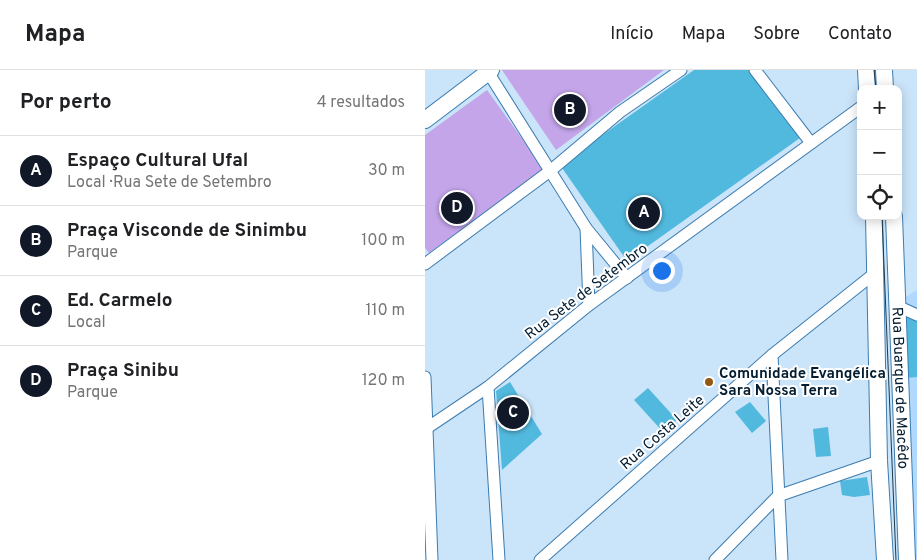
<!DOCTYPE html>
<html lang="pt">
<head>
<meta charset="utf-8">
<style>
  body { margin:0; font-family:Overpass,sans-serif; background:#f6f6f6; color:#202124 }
  .controls { position:absolute; right:15px; top:15px; display:grid; overflow:hidden; border-radius:10px; box-shadow:0 2px 12px #0003 }
  .controls button { width:45px; height:45px; display:grid; place-items:center; padding:0; border:0; border-bottom:1px solid #e0e0e0; background:#fff; color:#202124; font:25px sans-serif }
  .you { position:absolute; left:236px; top:200px; width:18px; height:18px; margin:-12px; border:4px solid #fff; border-radius:50%; background:#1a73e8; box-shadow:0 0 0 8px #1a73e833 }
  .badge { display:grid; place-items:center; width:32px; height:32px; border-radius:50%; background:#111827; color:#fff; font-size:16px; font-weight:700 }
  .pin { position:absolute; translate:-50% -50%; border:2px solid #fff; box-shadow:0 1px 5px #0006 }
  .list { margin:0; padding:0; list-style:none }
  h2 { display:flex; justify-content:space-between; align-items:center; height:65px; margin:0; padding:0 20px; font-size:21px }
  h2 small { font-size:16px; font-weight:400; color:#757577 }
  .list li { display:grid; grid-template-columns:32px 1fr auto; gap:15px; align-items:center; box-sizing:border-box; height:70px; padding:0 20px; border-top:1px solid #e0e0e0 }
  .list b { display:block; font-size:19px; white-space:nowrap }
  .list p { margin:0; font-size:16px; white-space:nowrap; color:#757577 }
  .list em { font-size:16px; font-style:normal; color:#757577 }
  .icon { flex:none; width:28px; height:28px; fill:none; stroke:currentColor; stroke-width:2; stroke-linecap:round; stroke-linejoin:round }
  .map { position:relative; flex:none; width:492px; height:490px; overflow:hidden }
  header { display:flex; align-items:center; gap:30px; box-sizing:border-box; height:70px; padding:0 25px; background:#fff; border-bottom:1px solid #e0e0e0 }
  header strong { font-size:24px }
  nav { display:flex; gap:28px; margin-inline-start:auto; font-size:18px }
  main { display:flex }
  aside { flex:1; background:#fff }
  .map>svg:first-child { display:block }
  .built { fill:#afd9fe }
  .green { fill:#c4a5ea }
  .building { fill:#52b9de }
  .lines { fill:none; stroke-linecap:round; stroke-linejoin:round }
  .street-casing { stroke:#3c7caf; stroke-width:13 }
  .secondary-casing { stroke:#3c7caf; stroke-width:18 }
  .street { stroke:#fff; stroke-width:11 }
  .secondary { stroke:#fff; stroke-width:16 }
  .tram { stroke:#1e384c; stroke-width:1 }
  .poi-dot { fill:#915913; stroke:#fff; stroke-width:2 }
  .labels { text-anchor:middle; stroke-width:4; stroke-linejoin:round; paint-order:stroke }
  .street-label { font-size:15px; fill:#031d31; stroke:#fff }
  .poi-label { font-size:15px; font-weight:bold; fill:#031d31; stroke:#fff; text-anchor:start }
</style>
</head>
<body>
<header>
<strong>Mapa</strong>
<nav><a>Início</a><a>Mapa</a><a>Sobre</a><a>Contato</a></nav>
</header>
<main>
<aside>
<h2>Por perto<small>4 resultados</small></h2>
<ul class="list">
<li><span class="badge">A</span><div><b>Espaço Cultural Ufal</b><p>Local · Rua Sete de Setembro</p></div><em>30 m</em></li>
<li><span class="badge">B</span><div><b>Praça Visconde de Sinimbu</b><p>Parque</p></div><em>100 m</em></li>
<li><span class="badge">C</span><div><b>Ed. Carmelo</b><p>Local</p></div><em>110 m</em></li>
<li><span class="badge">D</span><div><b>Praça Sinibu</b><p>Parque</p></div><em>120 m</em></li>
</ul>
</aside>
<div class="map">
<svg width="492" height="490" viewBox="0 0 492 490">
  <rect width="100%" height="100%" fill="#cae4fa"/>
  <path class="built" d="M492,220V488L490,490H479L474,231Z"/>
  <g class="green">
    <path d="M77,0H239L131,80Z"/>
    <path d="M62,20L119,99L4,183L0,178V65Z"/>
  </g>
  <g class="building">
    <path d="M269,0H327L375,68L202,191L135,95Z"/>
    <path d="M475,244L492,251V307L480,308Z"/>
    <path d="M85,312L117,364L77,400L71,321Z"/>
    <path d="M223,318L252,350L239,363L209,330Z"/>
    <path d="M325,332L341,351L327,363L310,342Z"/>
    <path d="M403,357L406,386L391,387L388,359Z"/>
    <path d="M442,407L445,425L429,427L417,425L415,411Z"/>
  </g>
  <g class="lines">
    <defs>
      <g id="street">
        <path d="M330,0L386,73"/>
        <path d="M63,2L161,158L202,208"/>
        <path d="M161,158L164,235"/>
        <path d="M0,194L125,101L195,42L256,0"/>
        <path d="M472,236L492,245"/>
        <path d="M347,285L357,490"/>
        <path d="M0,307L7,490"/>
        <path d="M63,317L74,490"/>
        <path d="M2,358L63,317L164,235L436,37"/>
        <path d="M115,490L347,285L450,203"/>
        <path d="M290,490L353,426L454,391"/>
      </g>
      <g id="secondary">
        <path d="M441,0L442,19"/>
        <path d="M459,0L460,19"/>
        <path d="M0,50L66,0"/>
        <path d="M449,146L454,391L460,490"/>
        <path id="s1" d="M469,146L482,490"/>
      </g>
    </defs>
    <use href="#street" class="street-casing"/>
    <use href="#secondary" class="secondary-casing"/>
    <use href="#street" class="street"/>
    <use href="#secondary" class="secondary"/>
    <g class="tram">
      <path d="M449,0L451,19"/>
      <path d="M457,146L471,490"/>
    </g>
  </g>
  <circle class="poi-dot" cx="284" cy="312" r="5"/>
  <g class="labels">
    <g class="street-label">
      <text transform="translate(161 221) rotate(-37)" y="5">Rua Sete de Setembro</text>
      <text dy="5" stroke="none"><textPath href="#s1" startOffset="172">Rua Buarque de Macêdo</textPath></text>
      <text transform="translate(237 362) rotate(-41)" y="5">Rua Costa Leite</text>
    </g>
    <g class="poi-label">
      <text x="294" y="308">Comunidade Evangélica<tspan x="294" dy="17">Sara Nossa Terra</tspan></text>
    </g>
  </g>
</svg>
<div class="controls">
<button>+</button>
<button>−</button>
<button><svg class="icon" aria-label="locate" viewBox="0 0 24 24"><circle cx="12" cy="12" r="6"/><path d="M12 2v4M12 18v4M2 12h4M18 12h4"/></svg></button>
</div>
<div class="you"></div>
<div class="pin badge" style="left:219px;top:143px">A</div>
<div class="pin badge" style="left:145px;top:40px">B</div>
<div class="pin badge" style="left:88px;top:343px">C</div>
<div class="pin badge" style="left:32px;top:138px">D</div>
</div>
</main>
</body>
</html>
